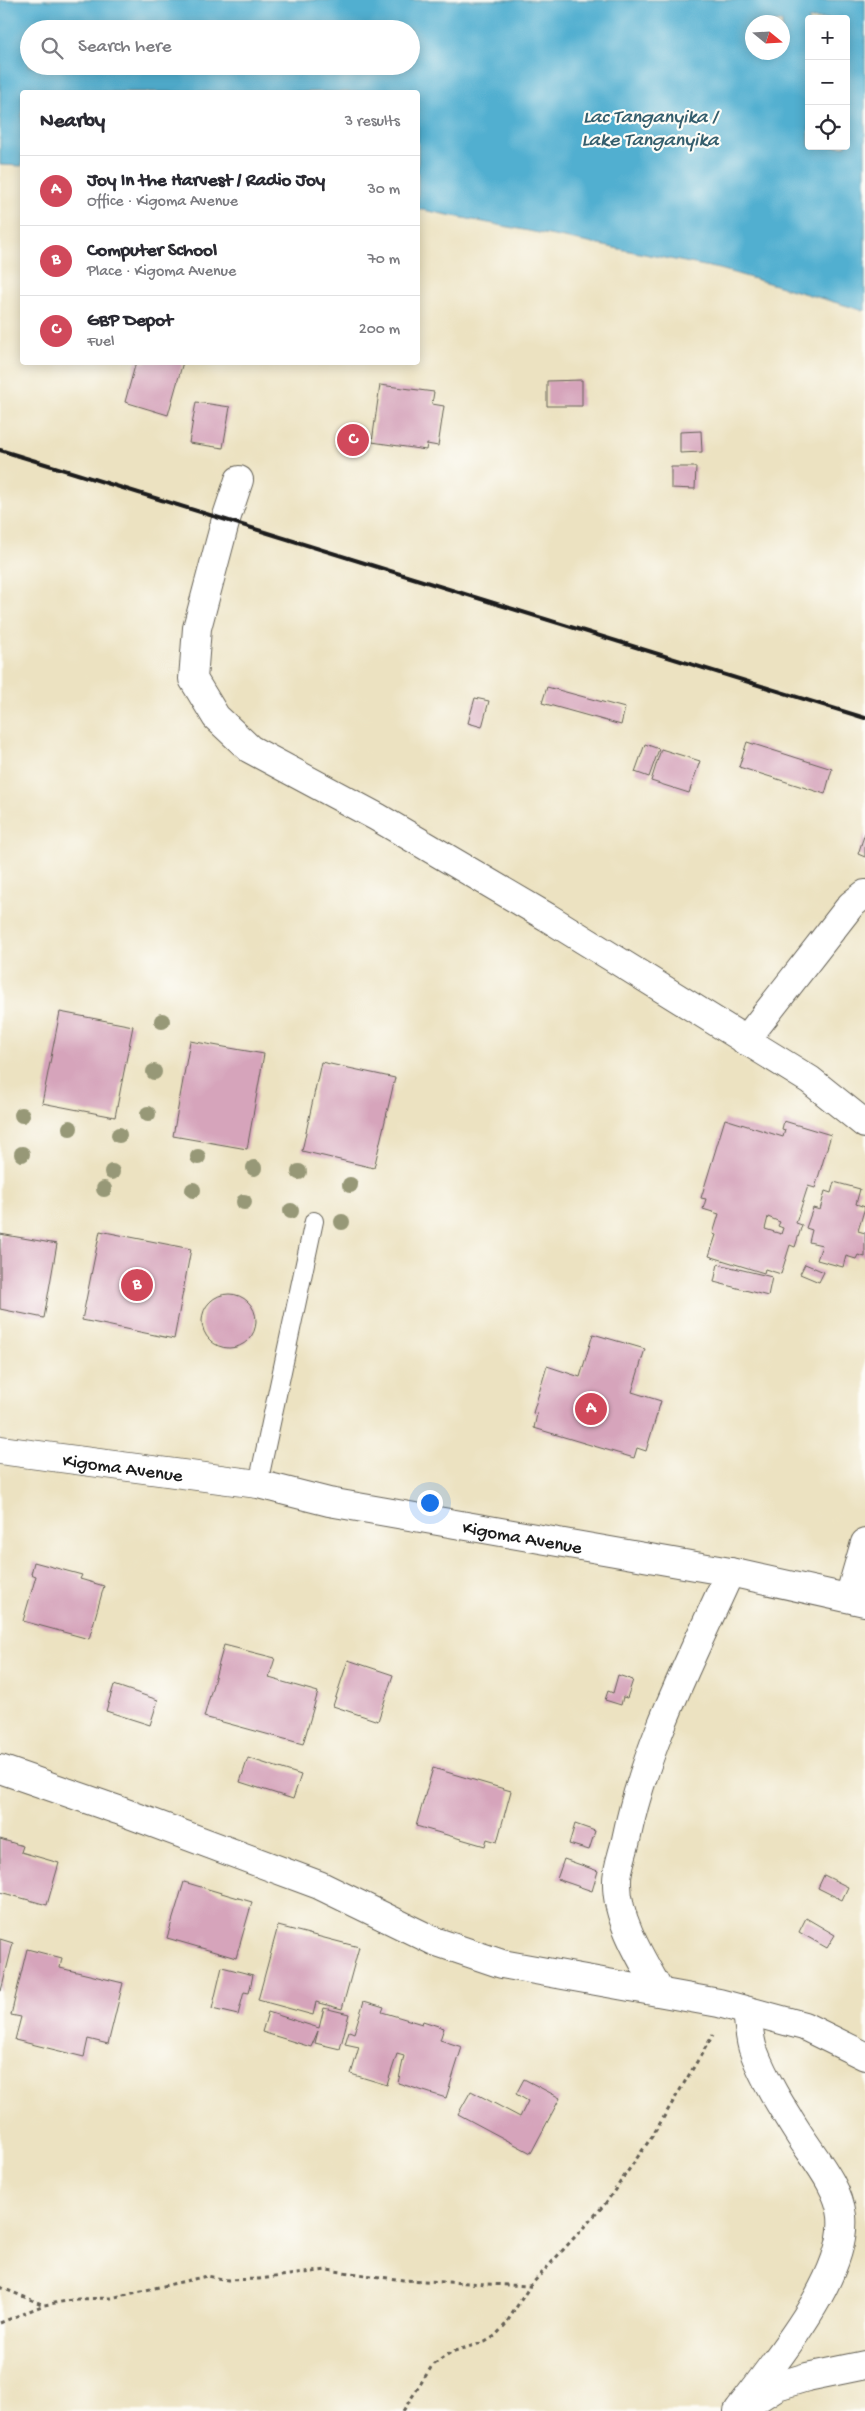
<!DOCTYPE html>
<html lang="en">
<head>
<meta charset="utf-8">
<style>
  body { margin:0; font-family:"Gochi Hand",sans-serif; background:#f2f2f3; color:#2b2b33 }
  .controls { position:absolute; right:15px; top:15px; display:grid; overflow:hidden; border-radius:5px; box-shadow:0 2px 12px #0003 }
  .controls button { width:45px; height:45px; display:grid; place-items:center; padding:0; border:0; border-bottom:1px solid #e1e1e2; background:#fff; color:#2b2b33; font:25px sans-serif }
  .compass { position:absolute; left:745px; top:15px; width:45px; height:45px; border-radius:50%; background:#fff; box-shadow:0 2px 12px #0003; rotate:108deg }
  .you { position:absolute; left:429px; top:1502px; width:18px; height:18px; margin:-12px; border:4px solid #fff; border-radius:50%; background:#1a73e8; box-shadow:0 0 0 8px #1a73e833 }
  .badge { display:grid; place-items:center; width:32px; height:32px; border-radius:50%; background:#d1495b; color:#fff; font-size:16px; font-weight:700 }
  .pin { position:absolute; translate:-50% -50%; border:2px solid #fff; box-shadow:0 1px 5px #0006 }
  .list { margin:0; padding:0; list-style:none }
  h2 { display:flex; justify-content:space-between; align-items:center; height:65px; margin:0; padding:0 20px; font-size:21px }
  h2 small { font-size:16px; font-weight:400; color:#7c7c81 }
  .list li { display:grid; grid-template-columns:32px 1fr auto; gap:15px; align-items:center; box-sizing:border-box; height:70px; padding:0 20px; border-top:1px solid #e1e1e2 }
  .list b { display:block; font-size:19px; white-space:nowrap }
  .list p { margin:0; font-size:16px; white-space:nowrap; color:#7c7c81 }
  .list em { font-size:16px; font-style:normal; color:#7c7c81 }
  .icon { flex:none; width:28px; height:28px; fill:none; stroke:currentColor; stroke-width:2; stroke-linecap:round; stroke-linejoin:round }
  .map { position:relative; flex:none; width:865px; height:2411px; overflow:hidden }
  .search { position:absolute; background:#fff; box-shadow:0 2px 12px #0003; left:20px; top:20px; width:400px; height:55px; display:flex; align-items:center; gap:12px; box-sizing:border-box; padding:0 18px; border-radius:28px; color:#7c7c81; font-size:19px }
  .panel { position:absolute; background:#fff; box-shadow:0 2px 12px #0003; left:20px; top:90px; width:400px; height:275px; border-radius:5px }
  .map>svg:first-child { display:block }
  .water { fill:#51afd0; stroke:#366676; fill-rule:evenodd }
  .building { fill:#d6a4bb; fill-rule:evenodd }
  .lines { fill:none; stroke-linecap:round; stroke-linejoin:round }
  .service-casing { stroke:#656156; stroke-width:20 }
  .minor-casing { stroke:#656156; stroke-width:30 }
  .primary-casing { stroke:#656156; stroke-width:30 }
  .path { stroke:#656156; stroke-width:3; stroke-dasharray:4 4; stroke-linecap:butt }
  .service { stroke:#fff; stroke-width:18 }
  .minor { stroke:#fff; stroke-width:28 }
  .primary { stroke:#fff; stroke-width:28 }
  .rail { stroke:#1c1c1c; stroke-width:4 }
  .tree { fill:#979877 }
  .labels { text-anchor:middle; stroke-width:4.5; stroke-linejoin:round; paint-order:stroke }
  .street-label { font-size:19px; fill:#1c1c1c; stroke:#fdfcf7 }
  .water-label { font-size:20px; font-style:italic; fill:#345e6d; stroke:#fdfcf7 }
</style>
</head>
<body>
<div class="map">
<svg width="865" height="2411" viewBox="0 0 865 2411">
  <rect width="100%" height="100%" fill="#fdfcf7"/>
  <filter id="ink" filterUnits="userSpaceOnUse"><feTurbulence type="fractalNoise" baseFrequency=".02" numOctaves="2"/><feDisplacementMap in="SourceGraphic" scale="10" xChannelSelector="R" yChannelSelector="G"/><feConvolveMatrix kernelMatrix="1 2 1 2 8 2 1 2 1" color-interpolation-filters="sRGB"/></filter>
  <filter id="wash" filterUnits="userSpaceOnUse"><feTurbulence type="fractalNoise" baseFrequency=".0096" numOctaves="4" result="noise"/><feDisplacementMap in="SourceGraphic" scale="20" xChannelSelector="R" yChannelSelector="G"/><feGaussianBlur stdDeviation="1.12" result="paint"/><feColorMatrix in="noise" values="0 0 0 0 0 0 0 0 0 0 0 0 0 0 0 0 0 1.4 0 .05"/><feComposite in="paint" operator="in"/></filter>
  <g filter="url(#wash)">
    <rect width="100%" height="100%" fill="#ece2c1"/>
    <path class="water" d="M0,0H865V311L720,269L418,209V92H22V166L0,165ZM809,19H846V146H809ZM752,22H782V52H752ZM29,29H411V66H29Z"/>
    <g id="blocks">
      <g class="building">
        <path d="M136,362H183L168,415L125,402Z"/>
        <path d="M582,380V406H547V381Z"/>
        <path d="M380,385L434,392L432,404L444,406L438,446L427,444L426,450L372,442Z"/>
        <path d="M196,402L230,407L223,448L189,443Z"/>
        <path d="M701,431L702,452L680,453V432Z"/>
        <path d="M671,467H696L695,489L671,488Z"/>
        <path d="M547,687L625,708L621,725L542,703Z"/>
        <path d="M475,698L489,701L482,727L468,723Z"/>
        <path d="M747,742L832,769L825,794L739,767Z"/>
        <path d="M645,744L659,749L649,777L635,772Z"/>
        <path d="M661,749L700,761L689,793L651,781Z"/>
        <path d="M865,833V857L858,854Z"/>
        <path d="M60,1012L133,1026L115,1117L42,1103Z"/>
        <path d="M190,1041L264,1054L247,1149L173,1136Z"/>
        <path d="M321,1062L395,1078L374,1168L302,1151Z"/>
        <path d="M725,1119L783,1137L785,1130L782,1129L784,1121L831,1135L815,1188L808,1186L796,1223L802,1225L795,1247L790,1245L781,1274L765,1269L764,1273L709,1256L716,1235L713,1234L719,1214L703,1209L706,1199L701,1198ZM768,1217L780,1222L778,1226L783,1228L781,1234L765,1229Z"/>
        <path d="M834,1182L860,1189L856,1204L865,1207L858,1231L865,1233V1257L858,1255L856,1259L846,1256L843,1267L817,1260L822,1245L809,1242L812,1230L806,1228L813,1208L820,1210L825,1191L831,1193Z"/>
        <path d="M100,1231L191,1249L174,1339L82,1320Z"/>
        <path d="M0,1234L57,1244L44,1318L0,1309Z"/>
        <path d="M718,1264L772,1277L768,1296L714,1282Z"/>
        <path d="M805,1264L824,1272L819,1282L800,1274Z"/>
        <circle cx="229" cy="1321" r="27"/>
        <path d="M593,1334L645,1349L632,1392L661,1401L646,1451L637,1448L634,1458L534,1428L537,1414L533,1413L547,1366L580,1377Z"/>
        <path d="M34,1562L82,1575L80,1579L104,1586L89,1639L23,1621L36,1576L31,1574Z"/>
        <path d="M224,1645L275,1658L269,1678L318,1692L303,1744L204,1717Z"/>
        <path d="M348,1660L393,1675L378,1721L333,1706Z"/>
        <path d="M618,1675L633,1680L627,1698L623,1697L621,1705L605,1700L608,1691L613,1693Z"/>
        <path d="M114,1685L158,1700L150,1725L106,1711Z"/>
        <path d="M248,1758L301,1775L293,1799L240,1782Z"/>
        <path d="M433,1768L511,1791L497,1842L487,1839L485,1846L416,1826Z"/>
        <path d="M575,1824L595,1831L589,1850L569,1844Z"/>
        <path d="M0,1839L23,1846L21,1852L59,1863L47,1905L0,1892Z"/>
        <path d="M564,1859L598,1871L592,1891L557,1879Z"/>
        <path d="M824,1875L848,1887L842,1900L818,1888Z"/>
        <path d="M184,1882L252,1902L236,1958L167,1938Z"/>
        <path d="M806,1918L835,1935L827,1948L799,1932Z"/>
        <path d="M278,1926L359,1947L342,2009L316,2002L313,2015L258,2000Z"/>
        <path d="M0,1939L13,1943L1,1991H0Z"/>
        <path d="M27,1949L62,1958L60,1968L123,1983L108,2044L88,2039L84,2057L15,2040L21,2017L11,2015Z"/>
        <path d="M222,1967L253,1975L249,1993L244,1992L238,2015L212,2009Z"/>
        <path d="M364,2001L384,2007L382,2012L422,2024L423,2021L444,2028L440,2040L462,2047L446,2098L398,2083L404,2056L397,2054L387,2085L351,2074L359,2047L345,2044L349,2031L354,2033Z"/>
        <path d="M324,2008L349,2014L340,2049L315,2043L318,2031L311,2047L262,2032L268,2012L319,2028Z"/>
        <path d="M524,2079L560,2098L531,2153L458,2114L471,2091L520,2117L528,2101L516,2094Z"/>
      </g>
    </g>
  </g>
  <g filter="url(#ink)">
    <use href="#blocks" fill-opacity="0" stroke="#656156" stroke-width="1"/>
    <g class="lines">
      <defs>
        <path id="service" d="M258,1484L314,1221"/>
        <g id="minor">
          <path d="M239,480L226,519L197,628L193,679L216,717L250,749L377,817L547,917L810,1080L865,1124"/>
          <path d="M745,1041L851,905L865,894"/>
          <path d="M849,1598L865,1543"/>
          <path d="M0,1769L118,1810L319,1885L434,1941L502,1964L719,2003L804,2026L865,2056"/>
          <path d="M660,1992C643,1961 617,1921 617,1884C616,1870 623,1854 626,1840C645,1746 691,1659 730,1572"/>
          <path d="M749,2404L777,2386L807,2377L865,2365"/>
          <path d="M738,2411C773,2364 848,2276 842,2216C839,2187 815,2159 800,2136C783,2109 765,2081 754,2052C749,2040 749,2024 747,2011"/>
        </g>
        <g id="primary">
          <path id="s1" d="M0,1450L258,1484L329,1502L730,1572L865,1602"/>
        </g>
      </defs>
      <use href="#service" class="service-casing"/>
      <use href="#minor" class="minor-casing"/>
      <use href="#primary" class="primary-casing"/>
      <g class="path">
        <path d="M0,2287L44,2305"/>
        <path d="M0,2323L44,2305L78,2299L111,2298L207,2276L228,2280L259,2279L327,2270L403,2280L530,2286"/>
        <path d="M403,2411L432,2366L451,2352L485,2342L495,2336L505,2325L530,2286L605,2204L653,2135L713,2035"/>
      </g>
      <use href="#service" class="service"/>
      <use href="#minor" class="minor"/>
      <use href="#primary" class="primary"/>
      <path class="rail" d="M0,450L865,718"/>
    </g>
    <g class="tree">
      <circle cx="162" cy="1021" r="8"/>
      <circle cx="154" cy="1072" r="8"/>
      <circle cx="148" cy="1114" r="8"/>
      <circle cx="22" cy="1115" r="8"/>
      <circle cx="70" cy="1128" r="8"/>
      <circle cx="119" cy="1135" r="8"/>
      <circle cx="22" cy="1154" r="8"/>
      <circle cx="198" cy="1157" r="8"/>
      <circle cx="254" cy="1168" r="8"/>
      <circle cx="112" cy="1172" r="8"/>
      <circle cx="299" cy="1172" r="8"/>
      <circle cx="350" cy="1185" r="8"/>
      <circle cx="104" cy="1189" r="8"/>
      <circle cx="193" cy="1190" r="8"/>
      <circle cx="244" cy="1202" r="8"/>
      <circle cx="291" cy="1211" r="8"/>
      <circle cx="342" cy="1222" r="8"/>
    </g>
  </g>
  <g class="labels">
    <g class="street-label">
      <text dy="7" stroke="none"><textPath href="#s1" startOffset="124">Kigoma Avenue</textPath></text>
      <text dy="7" stroke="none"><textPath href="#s1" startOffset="530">Kigoma Avenue</textPath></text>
    </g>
    <g class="water-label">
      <text x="650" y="122">Lac Tanganyika /<tspan x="650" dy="23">Lake Tanganyika</tspan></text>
    </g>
  </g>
</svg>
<div class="controls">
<button>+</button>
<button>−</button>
<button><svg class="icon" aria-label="locate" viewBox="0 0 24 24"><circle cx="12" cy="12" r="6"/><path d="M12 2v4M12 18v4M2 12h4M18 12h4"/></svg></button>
</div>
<svg class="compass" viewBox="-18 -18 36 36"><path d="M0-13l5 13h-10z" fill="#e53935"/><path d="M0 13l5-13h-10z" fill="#7c7c81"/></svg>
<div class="you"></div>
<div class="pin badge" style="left:591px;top:1409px">A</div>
<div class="pin badge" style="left:137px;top:1285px">B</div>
<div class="pin badge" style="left:353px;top:440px">C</div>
<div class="search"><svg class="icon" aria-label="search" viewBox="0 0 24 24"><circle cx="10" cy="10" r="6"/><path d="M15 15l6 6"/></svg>Search here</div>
<section class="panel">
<h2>Nearby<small>3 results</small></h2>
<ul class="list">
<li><span class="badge">A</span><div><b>Joy In the Harvest / Radio Joy</b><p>Office · Kigoma Avenue</p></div><em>30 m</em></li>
<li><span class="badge">B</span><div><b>Computer School</b><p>Place · Kigoma Avenue</p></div><em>70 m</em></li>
<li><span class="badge">C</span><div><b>GBP Depot</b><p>Fuel</p></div><em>200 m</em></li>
</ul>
</section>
</div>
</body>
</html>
